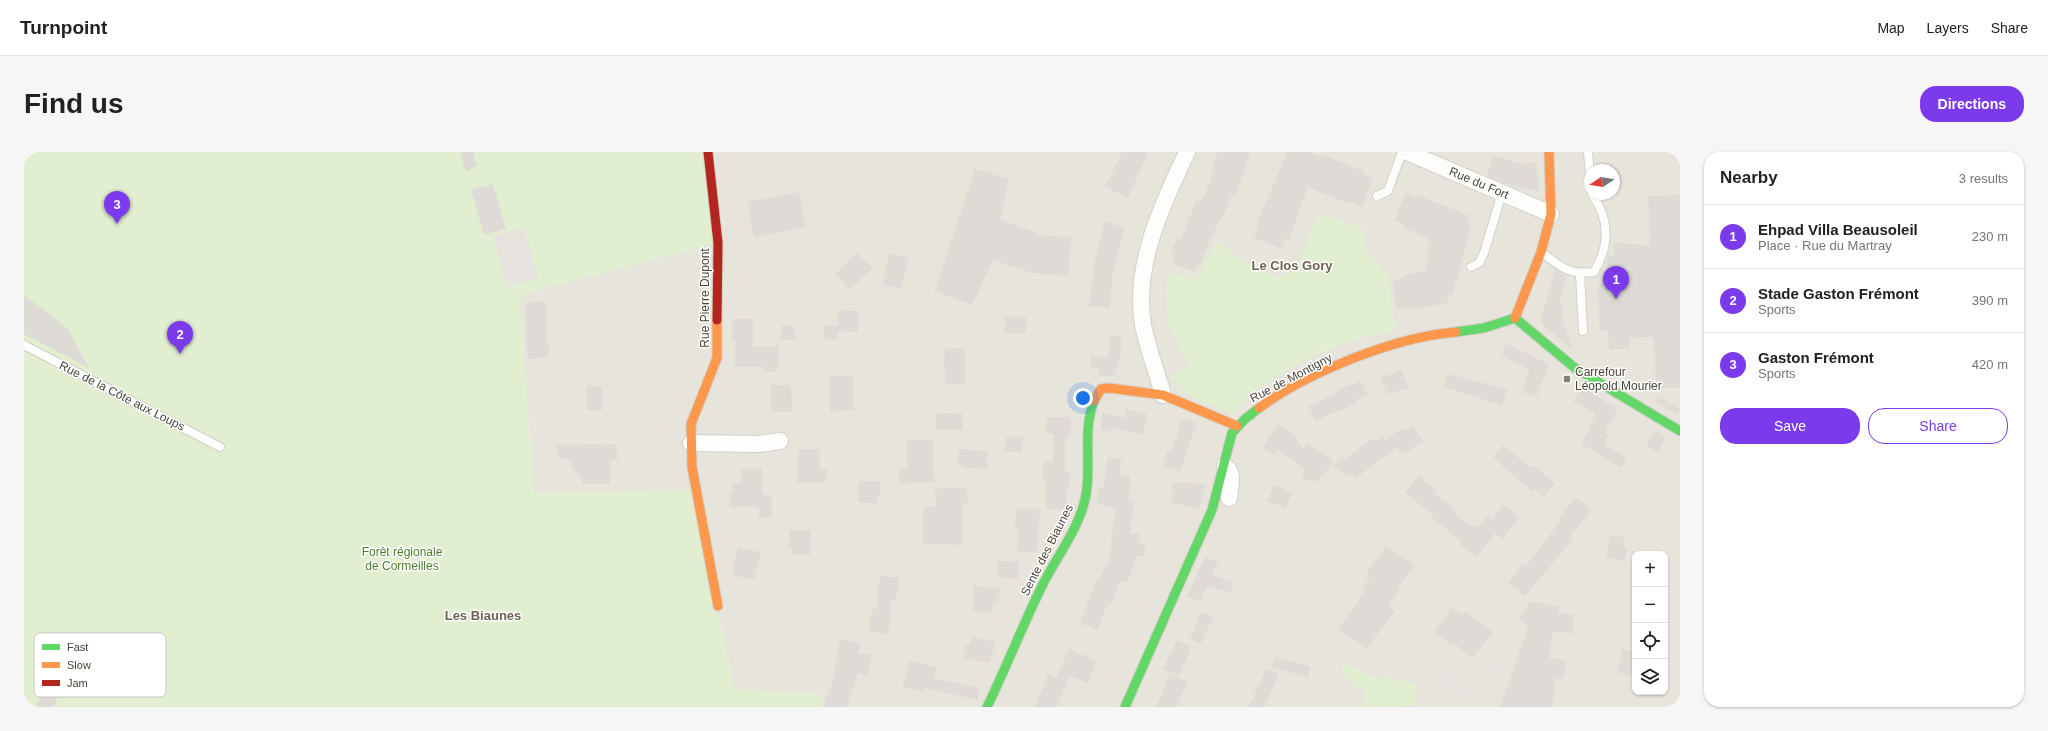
<!DOCTYPE html>
<html lang="en">
<head>
<meta charset="utf-8">
<style>
  body { margin:0; font-family:Arial,sans-serif; background:#f6f6f6; color:#202124 }
  .controls { position:absolute; right:12px; bottom:12px; display:grid; overflow:hidden; border-radius:8px; box-shadow:0 1px 3px #0004 }
  .controls button { width:36px; height:36px; display:grid; place-items:center; padding:0; border:0; border-bottom:1px solid #e0e0e0; background:#fff; color:#202124; font:20px sans-serif }
  .compass { position:absolute; left:1560px; top:12px; width:36px; height:36px; border-radius:50%; background:#fff; box-shadow:0 1px 3px #0004; rotate:258deg }
  .you { position:absolute; left:1059px; top:246px; width:14px; height:14px; margin:-10px; border:3px solid #fff; border-radius:50%; background:#1a73e8; box-shadow:0 0 0 6px #1a73e833 }
  .badge { display:grid; place-items:center; width:26px; height:26px; border-radius:50%; background:#7c3aed; color:#fff; font-size:13px; font-weight:700 }
  .pin { position:absolute; translate:-50% -33px; filter:drop-shadow(0 1px 2px #0008) }
  .pin::after { content:''; position:absolute; top:21px; width:14px; height:12px; background:inherit; clip-path:polygon(0 0,100% 0,50% 100%) }
  .list { margin:0; padding:0; list-style:none }
  h2 { display:flex; justify-content:space-between; align-items:center; height:52px; margin:0; padding:0 16px; font-size:17px }
  h2 small { font-size:13px; font-weight:400; color:#757577 }
  .list li { display:grid; grid-template-columns:26px 1fr auto; gap:12px; align-items:center; box-sizing:border-box; height:64px; padding:0 16px; border-top:1px solid #e0e0e0 }
  .list b { display:block; font-size:15px; white-space:nowrap }
  .list p { margin:0; font-size:13px; white-space:nowrap; color:#757577 }
  .list em { font-size:13px; font-style:normal; color:#757577 }
  .actions { display:flex; gap:8px; padding:12px 16px }
  .actions a { flex:1; padding:9px 0; border:1px solid #7c3aed; border-radius:16px; text-align:center; font-size:14px; color:#7c3aed }
  .actions .main { background:#7c3aed; color:#fff }
  .icon { flex:none; width:22px; height:22px; fill:none; stroke:currentColor; stroke-width:2; stroke-linecap:round; stroke-linejoin:round }
  .map { position:relative; flex:none; width:1656px; height:555px; overflow:hidden; border-radius:16px }
  header { display:flex; align-items:center; gap:24px; box-sizing:border-box; height:56px; padding:0 20px; background:#fff; border-bottom:1px solid #e0e0e0 }
  header strong { font-size:19px }
  nav { display:flex; gap:22px; margin-inline-start:auto; font-size:14px }
  .intro { display:flex; align-items:center; justify-content:space-between; box-sizing:border-box; height:96px; padding:0 24px }
  h1 { margin:0; font-size:28px }
  .button { padding:10px 18px; border-radius:16px; background:#7c3aed; color:#fff; font-size:14px; font-weight:700 }
  main { display:flex; gap:24px; padding:0 24px }
  aside { flex:1; background:#fff; border-radius:16px; box-shadow:0 1px 3px #0004 }
  .map>svg:first-child { display:block }
  .residential { fill:#e7e4dc; fill-rule:evenodd }
  .green { fill:#e1eecf }
  .parking { fill:#e6e3df }
  .building { fill:#dedbd6 }
  .lines { fill:none; stroke-linecap:round; stroke-linejoin:round }
  .lane-casing { stroke:#d2d0cb; stroke-width:10 }
  .street-casing { stroke:#d2d0cb; stroke-width:18 }
  .fast-casing { stroke:#d3cfc5; stroke-width:11 }
  .slow-casing { stroke:#d3cfc5; stroke-width:11 }
  .jam-casing { stroke:#d3cfc5; stroke-width:11 }
  .lane { stroke:#fdfdfc; stroke-width:8 }
  .street { stroke:#fdfdfc; stroke-width:16 }
  .fast { stroke:#63d668; stroke-width:9 }
  .slow { stroke:#ff974d; stroke-width:9 }
  .jam { stroke:#b3261e; stroke-width:9 }
  .poi-dot { fill:#868178; stroke:#fff; stroke-width:1.5 }
  .labels { text-anchor:middle; stroke-width:3; stroke-linejoin:round; paint-order:stroke }
  .street-label { font-size:12px; fill:#4b4439; stroke:#fff }
  .poi-label { font-size:12px; fill:#4b4439; stroke:#fff; text-anchor:start }
  .park-label { font-size:12px; fill:#4a7f2a; stroke:#fff }
  .neighbourhood-label { font-size:13px; font-weight:bold; fill:#6e6250; stroke:#fff }
  .key { fill:#fff; stroke:#c9c7c4; stroke-width:1 }
  .key-label { font-size:11px; fill:#4b4439 }
</style>
</head>
<body>
<header>
<strong>Turnpoint</strong>
<nav><a>Map</a><a>Layers</a><a>Share</a></nav>
</header>
<div class="intro"><h1>Find us</h1><a class="button">Directions</a></div>
<main>
<div class="map">
<svg width="1656" height="555" viewBox="0 0 1656 555">
  <rect width="100%" height="100%" fill="#f4f2ee"/>
  <path class="residential" d="M433,0H1656V555H797L798,543L710,537L669,338L510,341L495,143ZM1566,18H1590V42H1566ZM1611,402H1641V540H1611Z"/>
  <g class="green">
    <path d="M0,0H684L694,91L495,143L510,341L669,338L710,537L798,543L797,555H0Z"/>
    <path d="M1294,62L1338,75L1340,98L1365,125L1371,179C1356,183 1339,185 1324,190C1281,203 1239,229 1208,261L1166,245L1147,224L1165,213L1144,172L1142,136L1146,119L1171,129L1193,91L1234,118L1255,126L1273,115Z"/>
    <path d="M1319,511L1355,527L1371,526L1393,534L1391,554L1339,555L1342,549L1338,537L1317,519Z"/>
  </g>
  <g class="parking">
    <path d="M500,75L514,127L483,135L469,84Z"/>
    <path d="M1478,478L1489,482L1472,527L1461,523Z"/>
    <path d="M1412,513L1455,542L1448,551L1406,522Z"/>
  </g>
  <g class="building">
    <path d="M436,0H449L453,13L442,20Z"/>
    <path d="M1098,0H1124L1104,46L1081,35Z"/>
    <path d="M1194,0H1226L1211,45L1208,43L1198,68L1196,67L1175,114L1173,113L1170,120L1148,111L1151,102L1147,100L1153,87L1157,88L1172,49L1176,50L1181,42L1190,18L1187,17Z"/>
    <path d="M1263,0H1286L1296,4L1297,2L1339,19L1338,22L1349,26L1338,55L1326,50L1325,52L1284,35L1265,87L1262,86L1258,97L1230,86L1235,74L1232,73Z"/>
    <path d="M1469,4L1501,13V10L1513,11L1514,39L1492,36L1463,24Z"/>
    <path d="M951,17L985,27L976,67L1017,83L1048,85L1044,124L1008,121L969,108L948,153L911,139Z"/>
    <path d="M469,32L482,77L460,83L447,38Z"/>
    <path d="M775,40L782,75L730,85L723,50Z"/>
    <path d="M1382,40L1393,45L1394,43L1446,64L1443,72L1447,74L1435,120L1428,143L1425,142L1423,151L1386,158L1385,155L1373,158L1368,128L1380,126L1379,123L1401,119L1406,99L1403,98L1406,87L1380,76L1382,73L1370,68Z"/>
    <path d="M1656,43V236H1632L1630,185L1605,186L1606,197L1585,198L1584,179H1576L1574,136L1583,124V104H1591L1590,90L1626,94L1624,44Z"/>
    <path d="M1081,69L1101,76L1089,119L1086,156L1065,154L1071,108Z"/>
    <path d="M833,101L848,116L826,138L811,122Z"/>
    <path d="M866,101L885,106L877,137L858,132Z"/>
    <path d="M1531,117L1542,126L1535,149L1538,152L1539,161L1537,164L1549,198L1519,173L1517,168Z"/>
    <path d="M0,144L24,160L44,177L65,216L0,182Z"/>
    <path d="M521,149L525,205L504,207L501,151Z"/>
    <path d="M814,158L835,159L834,180L814,179L813,188L800,187V173L814,174Z"/>
    <path d="M981,164L1002,165V181H980Z"/>
    <path d="M708,167H729V195L755,194L753,220H740L741,215H711V188H708Z"/>
    <path d="M757,174H770L771,188H757Z"/>
    <path d="M1085,183L1097,184V200L1091,224H1075L1076,216H1067V203L1084,205Z"/>
    <path d="M1481,191L1525,212L1512,245L1498,240L1505,218L1478,203Z"/>
    <path d="M941,196V232H921L920,197Z"/>
    <path d="M1377,218L1385,236L1363,242L1356,226Z"/>
    <path d="M1424,222L1483,237L1478,253L1420,235Z"/>
    <path d="M828,223L830,258L806,260L804,224Z"/>
    <path d="M1337,229L1343,243L1332,248L1333,251L1291,269L1285,254L1314,240L1313,238Z"/>
    <path d="M565,233L578,235L579,258H563L562,235H565Z"/>
    <path d="M747,233H767L769,260H748Z"/>
    <path d="M1558,235L1594,257L1584,273L1581,281L1585,283L1580,292L1603,306L1597,315L1557,292L1565,278L1571,261L1549,250Z"/>
    <path d="M1633,244L1656,257L1654,263L1630,249H1633Z"/>
    <path d="M1102,257L1123,262L1118,283L1088,275L1087,280L1077,277L1079,261L1100,266Z"/>
    <path d="M911,261L939,262V278H912Z"/>
    <path d="M1023,265H1047V282H1043V289H1041V320H1046V329L1042,341V357H1022V329H1019V310H1029L1030,282H1022Z"/>
    <path d="M1158,267L1173,271L1156,319L1138,314L1143,299L1148,300Z"/>
    <path d="M1254,271L1271,283L1279,298L1284,291L1310,310L1292,330L1278,326L1280,316L1254,298L1251,304L1239,295Z"/>
    <path d="M1388,274L1399,289L1378,303L1373,295L1332,326L1328,322L1323,325L1310,313L1318,304L1321,307L1349,286L1352,289L1358,285L1361,288L1378,276L1380,279Z"/>
    <path d="M1630,278L1642,285L1634,300L1622,294Z"/>
    <path d="M986,284H999L998,300H981V286H986Z"/>
    <path d="M909,287L910,330L875,332V317L884,316L882,289Z"/>
    <path d="M593,292V309H586V332H558V323H554L548,315L547,308L536,306L531,293Z"/>
    <path d="M1479,293L1507,316L1509,313L1531,331L1520,345L1511,337L1509,340L1469,306Z"/>
    <path d="M775,297H796V316L804,318L799,331H773Z"/>
    <path d="M935,297L964,299L963,317L940,316V314L934,313Z"/>
    <path d="M1083,306H1097L1096,323L1106,324L1105,350H1110L1106,381L1116,382L1115,391L1122,392L1120,404H1113L1103,431L1096,429L1086,454L1083,453L1073,478L1056,471L1073,426L1076,427L1082,411L1085,413L1091,357L1072,351L1075,336H1080Z"/>
    <path d="M738,316V343H748V366H735V355H706L705,341H709V331H718L717,317Z"/>
    <path d="M1395,324L1413,339L1411,342L1431,358L1429,360L1449,376L1451,373L1454,375L1463,364L1468,368L1480,352L1496,365L1478,387L1471,381L1452,406L1436,393L1438,390L1407,365L1409,363L1381,340Z"/>
    <path d="M834,329H856V343H853V351L834,350Z"/>
    <path d="M1149,330L1182,332L1175,356L1147,351Z"/>
    <path d="M1250,333L1268,341L1261,356L1243,349Z"/>
    <path d="M943,335L944,351L938,352V393L899,392V355H912L911,337Z"/>
    <path d="M1552,345L1568,358L1546,384L1549,387L1501,444L1484,431L1499,412L1502,414L1519,392L1536,369L1534,367Z"/>
    <path d="M992,356L1016,357L1013,401L993,399L994,375H991Z"/>
    <path d="M765,378H787L786,403L768,402V396H765Z"/>
    <path d="M1586,383L1600,385L1599,395L1603,396L1601,409L1582,406Z"/>
    <path d="M1362,394L1390,413L1374,436L1375,438L1364,454L1371,459L1343,496L1315,477L1341,439L1338,437L1346,425L1342,422Z"/>
    <path d="M714,396L737,400L730,428L708,423Z"/>
    <path d="M1181,405L1194,410L1188,423L1210,431L1206,441L1183,434L1177,449L1163,445Z"/>
    <path d="M974,409L995,410L994,427L973,425Z"/>
    <path d="M856,424L875,426L872,448H868L864,482L845,479L848,457H852Z"/>
    <path d="M950,434L976,436L975,449H969L968,461L948,458Z"/>
    <path d="M1507,449L1535,455L1534,460L1550,463L1548,482L1529,479L1525,506L1542,508L1539,527L1532,526L1528,555H1476L1504,475L1495,466Z"/>
    <path d="M1428,456L1438,463L1441,459L1469,480L1449,506L1428,490L1426,492L1410,480Z"/>
    <path d="M1177,460L1189,464L1177,492L1166,487Z"/>
    <path d="M947,485L971,490L966,511L939,506L942,492H946Z"/>
    <path d="M816,487L836,491L834,501L848,503L844,523L834,521L823,555H799L806,534H808Z"/>
    <path d="M1153,488L1167,495L1155,524L1139,517Z"/>
    <path d="M1045,497L1073,509L1064,531L1046,524L1033,555H1011L1024,522L1032,526Z"/>
    <path d="M1599,497L1611,500V525L1593,520Z"/>
    <path d="M1251,505L1287,515L1284,526L1248,515Z"/>
    <path d="M885,509L913,515L910,526L956,536L953,548L901,536L900,539L879,535Z"/>
    <path d="M1242,517L1255,522L1240,555H1225Z"/>
    <path d="M1146,522L1163,530L1153,555H1132Z"/>
    <path d="M21,533L36,539L29,555H12Z"/>
  </g>
  <g class="lines">
    <defs>
      <g id="lane">
        <path d="M1564,0L1566,21"/>
        <path d="M1353,44L1364,39L1378,0"/>
        <path d="M1517,100C1537,115 1544,123 1570,120C1586,93 1586,68 1568,42"/>
        <path d="M1447,115L1455,111L1460,101L1478,41"/>
        <path d="M1556,122L1559,179"/>
        <path d="M0,193L196,295"/>
      </g>
      <g id="street">
        <path d="M1383,0L1527,62"/>
        <path d="M1139,243C1133,219 1123,196 1119,172C1109,113 1139,51 1163,0"/>
        <path d="M667,291L735,292L756,289"/>
        <path d="M1201,314C1211,321 1206,335 1205,346"/>
      </g>
      <g id="fast">
        <path d="M1491,166L1551,216L1656,279"/>
        <path d="M1432,180L1460,176L1491,166"/>
        <path d="M963,555C982,516 998,475 1017,436C1030,409 1050,384 1059,355C1070,321 1057,282 1070,249"/>
        <path d="M1101,555L1188,358L1208,281L1221,267L1235,256"/>
      </g>
      <g id="slow">
        <path d="M1491,166L1517,100L1527,62L1525,0"/>
        <path d="M693,168V206L667,272L668,315L694,454"/>
        <path d="M1070,249L1077,237L1085,236L1139,243L1213,274"/>
        <path d="M1235,256C1284,220 1371,185 1432,180"/>
      </g>
      <path id="jam" d="M684,0L694,91L693,168"/>
    </defs>
    <use href="#lane" class="lane-casing"/>
    <use href="#street" class="street-casing"/>
    <use href="#fast" class="fast-casing"/>
    <use href="#slow" class="slow-casing"/>
    <use href="#jam" class="jam-casing"/>
    <use href="#lane" class="lane"/>
    <use href="#street" class="street"/>
    <use href="#fast" class="fast"/>
    <use href="#slow" class="slow"/>
    <use href="#jam" class="jam"/>
  </g>
  <rect class="poi-dot" x="1539" y="223" width="8" height="8" rx="2"/>
  <g class="labels">
    <g class="street-label">
      <text transform="translate(1455 31) rotate(23)" y="4">Rue du Fort</text>
      <text transform="translate(681 146) rotate(-90)" y="4">Rue Pierre Dupont</text>
      <text transform="translate(1267 226) rotate(-28)" y="4">Rue de Montigny</text>
      <text transform="translate(98 244) rotate(27)" y="4">Rue de la Côte aux Loups</text>
      <text transform="translate(1023 398) rotate(-63)" y="4">Sente des Biaunes</text>
    </g>
    <g class="poi-label">
      <text x="1551" y="224">Carrefour<tspan x="1551" dy="14">Léopold Mourier</tspan></text>
    </g>
    <g class="park-label">
      <text x="378" y="404">Forêt régionale<tspan x="378" dy="14">de Cormeilles</tspan></text>
    </g>
    <g class="neighbourhood-label">
      <text x="1268" y="118">Le Clos Gory</text>
      <text x="459" y="468">Les Biaunes</text>
    </g>
  </g>
  <rect x="10" y="481" width="132" height="64" rx="6" class="key"/>
  <rect x="18" y="492" width="18" height="6" fill="#63d668"/>
  <rect x="18" y="510" width="18" height="6" fill="#ff974d"/>
  <rect x="18" y="528" width="18" height="6" fill="#b3261e"/>
  <g class="key-label">
    <text x="43" y="499">Fast</text>
    <text x="43" y="517">Slow</text>
    <text x="43" y="535">Jam</text>
  </g>
</svg>
<div class="controls">
<button>+</button>
<button>−</button>
<button><svg class="icon" aria-label="locate" viewBox="0 0 24 24"><circle cx="12" cy="12" r="6"/><path d="M12 2v4M12 18v4M2 12h4M18 12h4"/></svg></button>
<button><svg class="icon" aria-label="layers" viewBox="0 0 24 24"><path d="M12 4l9 5-9 5-9-5zM3 14l9 5 9-5"/></svg></button>
</div>
<svg class="compass" viewBox="-18 -18 36 36"><path d="M0-13l5 13h-10z" fill="#e53935"/><path d="M0 13l5-13h-10z" fill="#757577"/></svg>
<div class="you"></div>
<div class="pin badge" style="left:1592px;top:147px">1</div>
<div class="pin badge" style="left:156px;top:202px">2</div>
<div class="pin badge" style="left:93px;top:72px">3</div>
</div>
<aside>
<h2>Nearby<small>3 results</small></h2>
<ul class="list">
<li><span class="badge">1</span><div><b>Ehpad Villa Beausoleil</b><p>Place · Rue du Martray</p></div><em>230 m</em></li>
<li><span class="badge">2</span><div><b>Stade Gaston Frémont</b><p>Sports</p></div><em>390 m</em></li>
<li><span class="badge">3</span><div><b>Gaston Frémont</b><p>Sports</p></div><em>420 m</em></li>
</ul>
<div class="actions"><a class="main">Save</a><a>Share</a></div>
</aside>
</main>
</body>
</html>
